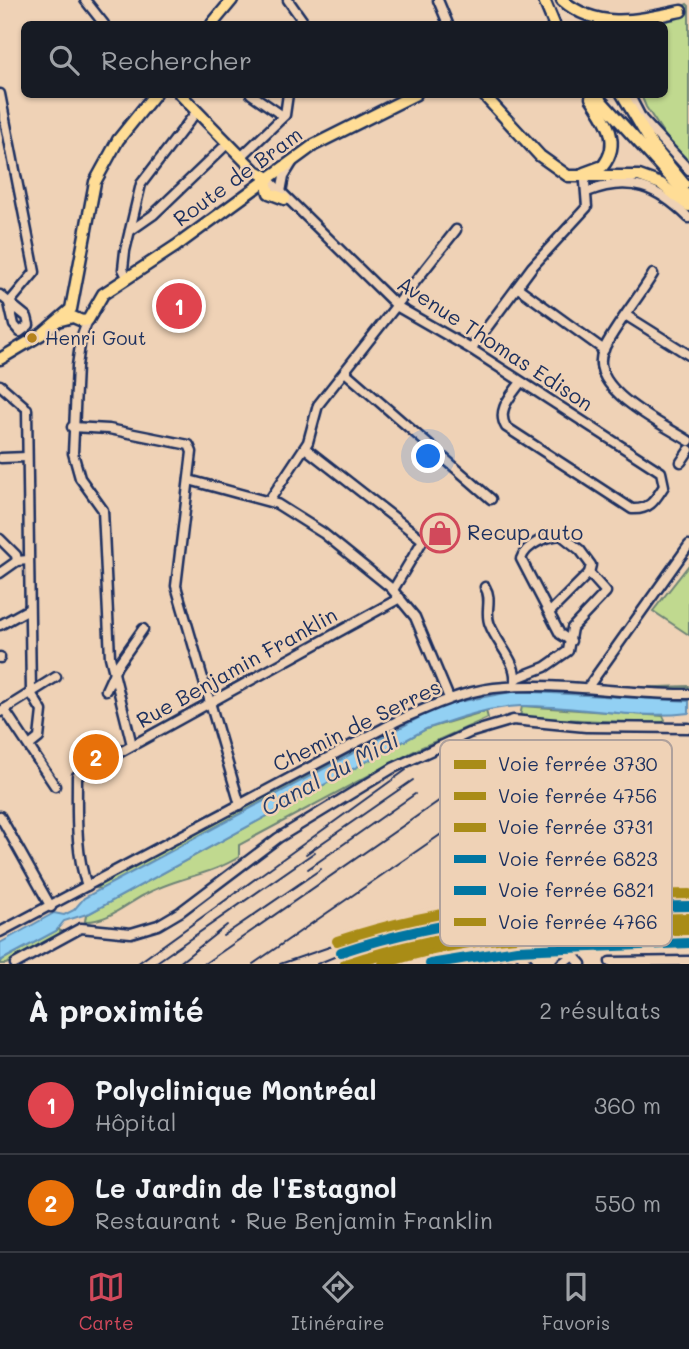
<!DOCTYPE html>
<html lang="fr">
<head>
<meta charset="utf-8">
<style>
  body { margin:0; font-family:Mali,sans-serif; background:#242831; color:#f1f3f6 }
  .you { position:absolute; left:429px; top:457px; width:24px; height:24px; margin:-18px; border:5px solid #fff; border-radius:50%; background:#1a73e8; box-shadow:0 0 0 10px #1a73e833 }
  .badge { display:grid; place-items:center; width:46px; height:46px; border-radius:50%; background:#d1495b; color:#fff; font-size:23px; font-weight:700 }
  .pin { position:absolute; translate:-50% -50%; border:4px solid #fff; box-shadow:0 2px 7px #0006 }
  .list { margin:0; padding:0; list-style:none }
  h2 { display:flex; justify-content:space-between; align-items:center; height:91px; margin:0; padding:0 28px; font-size:30px }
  h2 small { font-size:23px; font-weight:400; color:#9ea1a6 }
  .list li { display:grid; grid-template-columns:46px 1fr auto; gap:21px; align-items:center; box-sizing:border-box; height:98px; padding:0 28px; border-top:2px solid #363941 }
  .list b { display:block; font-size:26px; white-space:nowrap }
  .list p { margin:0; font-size:23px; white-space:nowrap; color:#9ea1a6 }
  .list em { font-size:23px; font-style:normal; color:#9ea1a6 }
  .icon { flex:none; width:38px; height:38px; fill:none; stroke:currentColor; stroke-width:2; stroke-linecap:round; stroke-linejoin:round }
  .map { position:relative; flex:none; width:689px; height:964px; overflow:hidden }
  .search { position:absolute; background:#171b24; box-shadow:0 2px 5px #0004; left:21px; right:21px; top:21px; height:77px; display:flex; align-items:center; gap:18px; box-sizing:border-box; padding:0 24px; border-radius:10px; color:#9ea1a6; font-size:26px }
  .sheet { height:287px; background:#171b24 }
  nav { display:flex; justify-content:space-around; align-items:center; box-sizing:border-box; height:98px; border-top:2px solid #363941; background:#171b24; font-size:19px; color:#9ea1a6 }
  nav a { display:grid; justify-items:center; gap:4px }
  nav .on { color:#d1495b }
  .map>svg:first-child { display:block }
  .green { fill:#c0d98f; stroke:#6e8476; stroke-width:2 }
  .water { fill:#92d0f3; stroke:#6290b7; stroke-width:2 }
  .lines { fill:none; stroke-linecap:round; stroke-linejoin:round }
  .minor-casing { stroke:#1b2f5e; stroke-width:13 }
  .major-casing { stroke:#1b2f5e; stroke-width:15 }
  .minor { stroke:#efd2b6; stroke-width:8 }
  .major { stroke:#ffdd96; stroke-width:10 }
  .rail { stroke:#1b2f5e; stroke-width:2 }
  .rail-1-casing { stroke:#efd2b6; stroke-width:16 }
  .rail-2-casing { stroke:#efd2b6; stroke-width:16 }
  .rail-3-casing { stroke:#efd2b6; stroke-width:16 }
  .rail-4-casing { stroke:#efd2b6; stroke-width:16 }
  .rail-5-casing { stroke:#efd2b6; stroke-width:16 }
  .rail-6-casing { stroke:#efd2b6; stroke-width:16 }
  .rail-1 { stroke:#a98c18; stroke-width:10 }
  .rail-2 { stroke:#a98c18; stroke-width:10 }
  .rail-3 { stroke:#a98c18; stroke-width:10 }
  .rail-4 { stroke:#0075a1; stroke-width:10 }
  .rail-5 { stroke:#0075a1; stroke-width:10 }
  .rail-6 { stroke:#a98c18; stroke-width:10 }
  .bus-dot { fill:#b5821c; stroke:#efd2b6; stroke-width:2.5 }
  .labels { text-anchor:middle; stroke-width:5; stroke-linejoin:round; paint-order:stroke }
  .bus-label { font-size:19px; fill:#1b2f5e; stroke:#efd2b6; text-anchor:start }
  .street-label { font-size:21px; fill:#1b2f5e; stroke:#efd2b6 }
  .poi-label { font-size:21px; fill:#1b2f5e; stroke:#efd2b6; text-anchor:start }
  .water-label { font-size:23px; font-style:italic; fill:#273f6d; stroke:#efd2b6 }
  .key { fill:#efd2b6; stroke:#afa19c; stroke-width:2 }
  .key-label { font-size:19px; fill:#1b2f5e }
</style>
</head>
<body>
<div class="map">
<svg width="689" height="964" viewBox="0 0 689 964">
  <rect width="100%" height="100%" fill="#efd2b6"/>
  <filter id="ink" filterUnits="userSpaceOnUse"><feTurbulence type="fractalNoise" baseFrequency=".0143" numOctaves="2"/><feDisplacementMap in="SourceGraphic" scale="14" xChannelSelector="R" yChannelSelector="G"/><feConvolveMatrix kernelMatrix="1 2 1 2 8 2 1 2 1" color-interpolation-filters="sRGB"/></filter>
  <g filter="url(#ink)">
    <g class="green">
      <path d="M687,4L689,6V172L646,107L641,95L664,94V24H650Z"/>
      <path d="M689,565V635L653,611Z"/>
      <path d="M555,682L628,688L689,686V701L549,691Z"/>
      <path d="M522,706L663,716L665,720L662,724L520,717Z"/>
      <path d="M486,711L488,718L420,748L239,845V857C209,876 176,877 144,895C125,905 107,922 85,921L86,915L426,729Z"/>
      <path d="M393,727L394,730L101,889L90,887Z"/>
      <path d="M59,929L62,935L6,964H0V961Z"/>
    </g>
    <path class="water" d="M516,691L689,701V713C633,720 577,705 521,706C488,707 456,719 426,729L90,913L64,921L56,931L0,961V943L54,913L64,915L74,910L84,898L433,710L453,703Z"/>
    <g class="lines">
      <defs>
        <g id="minor">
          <path d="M85,0L104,24"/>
          <path d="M288,0L305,24"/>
          <path d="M438,0L448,24"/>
          <path d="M0,94L35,272L9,303"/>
          <path d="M251,94L283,116"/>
          <path d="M629,94L642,119L689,170"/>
          <path d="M241,157L285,115L288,94"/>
          <path d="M266,177L398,307L471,349L661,472L664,486C655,500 650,510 632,509L506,427C496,410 511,396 521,382"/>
          <path d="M281,192L284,176L292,163"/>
          <path d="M587,192C630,175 658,187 689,218"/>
          <path d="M130,231L153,215L228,143"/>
          <path d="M653,274C640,296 613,329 603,351C587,389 663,424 689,441"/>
          <path d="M127,277L123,269L125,251L141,184L197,111"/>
          <path d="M517,287L604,350"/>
          <path d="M0,295L27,317L29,325L20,332L14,325L9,303"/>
          <path d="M627,316L689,355"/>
          <path d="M88,320L81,338L77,366L73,453L80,478L103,510L110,657L132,745"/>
          <path d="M471,349L532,267L587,207L585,182L587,178"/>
          <path d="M345,372L491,499"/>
          <path d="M0,385L24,406"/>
          <path d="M27,409L31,693L42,711L39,738L29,746"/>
          <path d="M72,427L109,429L189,445L192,452L176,586L240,805"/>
          <path d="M305,448L423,540L393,590"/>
          <path d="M1,458L27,457"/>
          <path d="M681,462L689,450"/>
          <path d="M189,480L277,504L323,533L391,588L415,617L449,698"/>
          <path d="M269,501L308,442L318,405L456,230"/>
          <path d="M0,539L16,555L17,561"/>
          <path d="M0,573L17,561L28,560"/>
          <path d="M485,587C493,600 484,612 490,625C496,642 517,662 515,680"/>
          <path d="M0,625L29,609"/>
          <path d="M571,641L560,634L521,559C526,544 547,536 561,535L580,550L591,565L589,573"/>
          <path d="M0,657V658"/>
          <path d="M517,678L545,667L568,651L572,628L606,592L589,573L550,612"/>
          <path d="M588,687L689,545"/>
          <path d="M106,690L117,666L143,629"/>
          <path d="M4,709L55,786"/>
          <path d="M0,712L56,677"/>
          <path d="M0,816L51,907"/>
          <path d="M87,886C75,853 77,811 77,776L400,598"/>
          <path d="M0,932L397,721C429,707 460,692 494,688C559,681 624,695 689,694"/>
          <path d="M505,957L515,948L528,964"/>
          <path d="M610,962L689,961"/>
          <path d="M15,964L81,928L131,933L158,925L180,912L278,838L393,768L469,733L513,720L586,727L689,728"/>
          <path d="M561,964L573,955L581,964"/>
        </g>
        <g id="major">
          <path d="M544,0L554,24"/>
          <path d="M562,0C598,31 639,20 681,11"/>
          <path d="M212,24L232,0"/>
          <path d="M180,94L254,170L265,176"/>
          <path d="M483,94L540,156L568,176H639L661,184L689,206"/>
          <path d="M595,94L689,198"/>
          <path d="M622,94L652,145L684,184"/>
          <path d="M584,173L603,166C622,142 606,120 591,98"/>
          <path d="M265,177L269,193L285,199"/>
          <path d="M61,320L73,317L82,321L88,320L103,294L176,246L314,145L416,94"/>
          <path d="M0,359L42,334L71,309L95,182L118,140L155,94"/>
        </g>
      </defs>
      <use href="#minor" class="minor-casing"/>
      <use href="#major" class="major-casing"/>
      <use href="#minor" class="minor"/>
      <use href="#major" class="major"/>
      <g class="rail">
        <path d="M306,854L413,780"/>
        <path d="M308,869L415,794"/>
        <path d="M450,911L559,893"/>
        <path d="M223,936L321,869"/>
        <path d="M137,964L406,770"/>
        <path d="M154,964L315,852"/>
        <path d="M178,964L227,925"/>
        <path d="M204,964L482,771"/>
        <path d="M253,964L440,835L483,817L532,812"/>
        <path d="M280,964L373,932"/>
        <path d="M317,964C446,908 552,909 689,906"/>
      </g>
      <defs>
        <path id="rail-1" d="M345,964C458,926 571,920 689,918"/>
        <path id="rail-2" d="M383,964C480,931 588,932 689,930"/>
        <path id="rail-3" d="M353,964C464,929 574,923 689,921"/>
        <path id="rail-4" d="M341,952C455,914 569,908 689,906"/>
        <path id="rail-5" d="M430,964L517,950L689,943"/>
        <path id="rail-6" d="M337,941C452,902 568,896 689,894"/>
      </defs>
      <use href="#rail-1" class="rail-1-casing"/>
      <use href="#rail-2" class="rail-2-casing"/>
      <use href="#rail-3" class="rail-3-casing"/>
      <use href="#rail-4" class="rail-4-casing"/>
      <use href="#rail-5" class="rail-5-casing"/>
      <use href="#rail-6" class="rail-6-casing"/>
      <use href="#rail-1" class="rail-1"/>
      <use href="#rail-2" class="rail-2"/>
      <use href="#rail-3" class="rail-3"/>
      <use href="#rail-4" class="rail-4"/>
      <use href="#rail-5" class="rail-5"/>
      <use href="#rail-6" class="rail-6"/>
    </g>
  </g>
  <defs>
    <symbol id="shop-ring" viewBox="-11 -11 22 22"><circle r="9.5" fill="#efd2b6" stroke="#d1495b" stroke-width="1.5"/><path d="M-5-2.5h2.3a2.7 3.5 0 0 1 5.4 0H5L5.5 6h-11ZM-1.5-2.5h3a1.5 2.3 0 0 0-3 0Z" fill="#d1495b"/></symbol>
  </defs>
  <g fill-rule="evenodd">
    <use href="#shop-ring" x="418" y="511" width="44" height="44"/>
  </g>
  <circle class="bus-dot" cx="32" cy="338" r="6"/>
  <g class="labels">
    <g class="bus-label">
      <text x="45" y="345">Henri Gout</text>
    </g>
    <g class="street-label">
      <text transform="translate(238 177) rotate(-36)" y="7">Route de Bram</text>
      <text transform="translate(495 344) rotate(33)" y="7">Avenue Thomas Edison</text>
      <text transform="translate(237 668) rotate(-29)" y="7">Rue Benjamin Franklin</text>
      <text transform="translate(357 726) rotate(-26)" y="7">Chemin de Serres</text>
    </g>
    <g class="poi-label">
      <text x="467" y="540">Recup auto</text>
    </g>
    <g class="water-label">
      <text transform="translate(330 774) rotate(-28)" y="8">Canal du Midi</text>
    </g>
  </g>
  <rect x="440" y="740" width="232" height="206" rx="10" class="key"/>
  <rect x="454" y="760" width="32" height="9" fill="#a98c18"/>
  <rect x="454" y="792" width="32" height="8" fill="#a98c18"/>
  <rect x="454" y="823" width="32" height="9" fill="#a98c18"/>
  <rect x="454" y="855" width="32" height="8" fill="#0075a1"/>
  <rect x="454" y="886" width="32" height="9" fill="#0075a1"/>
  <rect x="454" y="918" width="32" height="8" fill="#a98c18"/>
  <g class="key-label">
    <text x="498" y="771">Voie ferrée 3730</text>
    <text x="498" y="803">Voie ferrée 4756</text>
    <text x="498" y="834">Voie ferrée 3731</text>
    <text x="498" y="866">Voie ferrée 6823</text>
    <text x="498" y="897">Voie ferrée 6821</text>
    <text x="498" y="929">Voie ferrée 4766</text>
  </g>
</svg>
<div class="you"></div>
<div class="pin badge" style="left:179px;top:306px;background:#e0444e">1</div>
<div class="pin badge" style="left:96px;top:757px;background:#e8710a">2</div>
<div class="search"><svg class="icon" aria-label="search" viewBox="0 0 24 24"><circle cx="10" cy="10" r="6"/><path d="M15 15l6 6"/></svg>Rechercher</div>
</div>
<section class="sheet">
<h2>À proximité<small>2 résultats</small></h2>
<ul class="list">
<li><span class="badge" style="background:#e0444e">1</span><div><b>Polyclinique Montréal</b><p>Hôpital</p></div><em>360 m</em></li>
<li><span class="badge" style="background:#e8710a">2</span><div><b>Le Jardin de l'Estagnol</b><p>Restaurant · Rue Benjamin Franklin</p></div><em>550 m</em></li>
</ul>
</section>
<nav>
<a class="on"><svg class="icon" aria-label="map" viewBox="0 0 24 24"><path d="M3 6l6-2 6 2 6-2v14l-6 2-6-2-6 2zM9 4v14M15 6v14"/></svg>Carte</a>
<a><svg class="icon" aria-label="directions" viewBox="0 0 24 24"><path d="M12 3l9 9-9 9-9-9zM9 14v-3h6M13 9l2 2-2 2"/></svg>Itinéraire</a>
<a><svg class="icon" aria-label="saved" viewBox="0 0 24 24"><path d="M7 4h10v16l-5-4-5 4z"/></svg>Favoris</a>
</nav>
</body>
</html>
